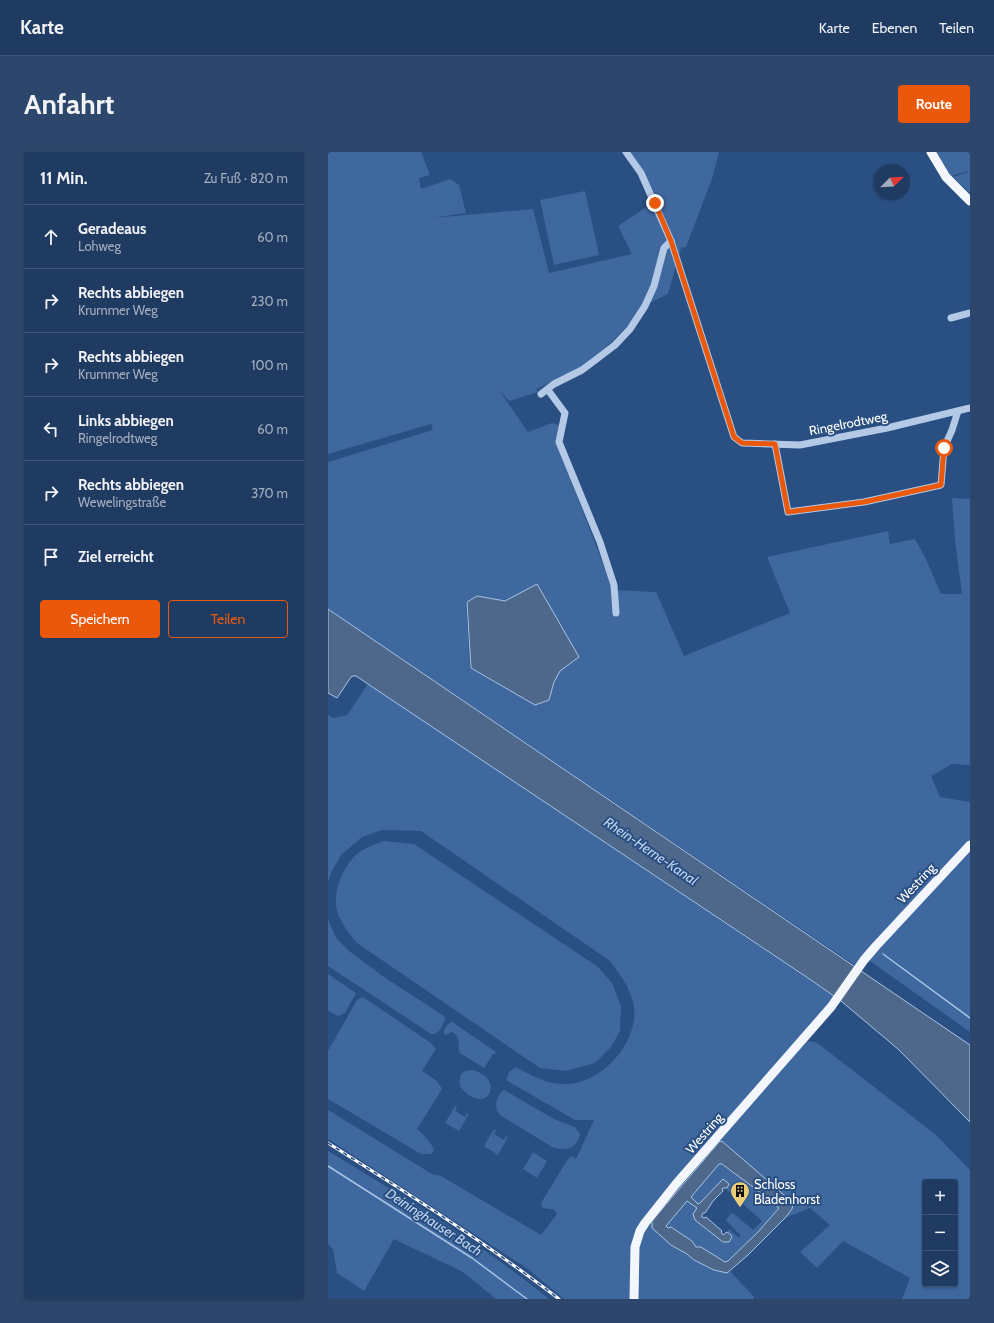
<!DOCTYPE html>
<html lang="de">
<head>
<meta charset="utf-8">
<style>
  body { margin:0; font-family:Cabin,sans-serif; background:#2d466b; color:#f1f3f6 }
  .controls { position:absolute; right:12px; bottom:12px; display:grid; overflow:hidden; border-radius:4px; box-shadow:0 1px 3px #0004 }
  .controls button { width:36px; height:36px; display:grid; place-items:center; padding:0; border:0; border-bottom:1px solid #3d5577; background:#203b62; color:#f1f3f6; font:20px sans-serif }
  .compass { position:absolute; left:546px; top:12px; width:36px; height:36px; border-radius:50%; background:#203b62; box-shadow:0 1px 3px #0004; rotate:66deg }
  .stop { position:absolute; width:12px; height:12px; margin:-9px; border:3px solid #ea580c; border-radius:50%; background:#fff }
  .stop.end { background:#ea580c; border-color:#fff; box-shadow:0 1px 4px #0008 }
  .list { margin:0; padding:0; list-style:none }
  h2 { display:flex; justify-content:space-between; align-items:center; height:52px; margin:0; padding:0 16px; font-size:17px }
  h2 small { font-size:13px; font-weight:400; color:#a2adbe }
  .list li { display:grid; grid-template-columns:26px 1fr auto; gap:12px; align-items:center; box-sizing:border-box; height:64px; padding:0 16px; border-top:1px solid #3d5577 }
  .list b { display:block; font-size:15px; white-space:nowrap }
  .list p { margin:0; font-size:13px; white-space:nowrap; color:#a2adbe }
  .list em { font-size:13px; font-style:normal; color:#a2adbe }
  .actions { display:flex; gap:8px; padding:12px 16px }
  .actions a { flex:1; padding:9px 0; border:1px solid #ea580c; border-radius:4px; text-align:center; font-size:14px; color:#ea580c }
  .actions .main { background:#ea580c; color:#fff }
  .icon { flex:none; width:22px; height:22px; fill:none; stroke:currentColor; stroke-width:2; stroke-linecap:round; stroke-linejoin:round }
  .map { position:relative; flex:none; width:642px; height:1147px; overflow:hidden; border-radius:4px }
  header { display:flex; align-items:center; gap:24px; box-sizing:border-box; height:56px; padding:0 20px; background:#203b62; border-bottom:1px solid #3d5577 }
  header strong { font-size:19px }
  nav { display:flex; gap:22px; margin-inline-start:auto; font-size:14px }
  .intro { display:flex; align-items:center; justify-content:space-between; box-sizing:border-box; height:96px; padding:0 24px }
  h1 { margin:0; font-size:28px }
  .button { padding:10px 18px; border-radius:4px; background:#ea580c; color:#fff; font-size:14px; font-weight:700 }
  main { display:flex; gap:24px; padding:0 24px }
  aside { flex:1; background:#203b62; border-radius:4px; box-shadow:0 1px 3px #0004 }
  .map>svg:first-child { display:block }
  .green { fill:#3f689f; fill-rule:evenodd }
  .water { fill:#4e688c; stroke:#a8c4e6; fill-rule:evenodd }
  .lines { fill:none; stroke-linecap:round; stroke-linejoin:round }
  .stream { stroke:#a8c4e6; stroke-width:1.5 }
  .minor { stroke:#b3c9e6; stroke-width:7 }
  .major { stroke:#f3f7fd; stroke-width:9 }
  .rail-casing { stroke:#fff; stroke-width:3 }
  .rail { stroke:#2a4f82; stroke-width:1.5; stroke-dasharray:4.5; stroke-linecap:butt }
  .route { stroke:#ea580c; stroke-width:5 }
  .labels { text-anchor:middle; stroke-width:4; stroke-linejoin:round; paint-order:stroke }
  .street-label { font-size:13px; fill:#fff; stroke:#2a4f82 }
  .poi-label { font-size:13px; fill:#fff; stroke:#2a4f82; text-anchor:start }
  .water-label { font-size:14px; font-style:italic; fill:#bed3ed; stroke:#2a4f82 }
</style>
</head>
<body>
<header>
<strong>Karte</strong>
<nav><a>Karte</a><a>Ebenen</a><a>Teilen</a></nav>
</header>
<div class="intro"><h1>Anfahrt</h1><a class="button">Route</a></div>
<main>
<aside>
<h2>11 Min.<small>Zu Fuß · 820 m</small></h2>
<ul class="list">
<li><svg class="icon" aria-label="ahead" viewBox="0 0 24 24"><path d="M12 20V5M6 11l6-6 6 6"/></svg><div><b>Geradeaus</b><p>Lohweg</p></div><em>60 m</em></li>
<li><svg class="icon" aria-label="right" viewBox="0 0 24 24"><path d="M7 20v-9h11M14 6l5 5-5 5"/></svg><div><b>Rechts abbiegen</b><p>Krummer Weg</p></div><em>230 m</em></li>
<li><svg class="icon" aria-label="right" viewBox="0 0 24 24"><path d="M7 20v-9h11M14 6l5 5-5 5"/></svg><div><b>Rechts abbiegen</b><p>Krummer Weg</p></div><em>100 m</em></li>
<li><svg class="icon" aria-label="left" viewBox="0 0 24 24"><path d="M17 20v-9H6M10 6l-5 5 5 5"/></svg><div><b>Links abbiegen</b><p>Ringelrodtweg</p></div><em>60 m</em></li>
<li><svg class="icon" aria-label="right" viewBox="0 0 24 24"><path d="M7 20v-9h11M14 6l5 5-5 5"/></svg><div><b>Rechts abbiegen</b><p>Wewelingstraße</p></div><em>370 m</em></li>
<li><svg class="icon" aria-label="arrive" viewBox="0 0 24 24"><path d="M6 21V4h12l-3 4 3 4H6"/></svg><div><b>Ziel erreicht</b></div></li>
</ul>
<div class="actions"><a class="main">Speichern</a><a>Teilen</a></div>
</aside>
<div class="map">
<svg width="642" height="1147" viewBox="0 0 642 1147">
  <rect width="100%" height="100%" fill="#2a4f82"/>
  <g class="green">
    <path d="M0,0H93L102,23L91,26L93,37L122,27L131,33L138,61L104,66L205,57L221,121L304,102L290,74L323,52L313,27L296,0H391L384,27L358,95L353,96L340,142L315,154L304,169L285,189L256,213L235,225L208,237L210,240L181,249L171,238L200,280L224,271L233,274L229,292L285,438L328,440L356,504L462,461L439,405L560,379L562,392L587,387L597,405L613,442H634L627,388L624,346L642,347V613L624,612L603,624L612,645L642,650V880L535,804L528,814L0,457V310L105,278L103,272L0,302ZM209,433L251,505L232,519L226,530L220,548L208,553L142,516L138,450L149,444L177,449Z"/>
    <path d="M608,0H642V41L625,25L640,20V19L623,24Z"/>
    <path d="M257,39L271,103L226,113L212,48Z"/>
    <path d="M40,532L506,844L483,873L454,905L315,1066L309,1079L303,1147H236L200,1117L0,987V958L104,1022L113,1024L213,1083L229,1062L225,1057H219L214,1055L213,1051L238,1010L243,1004L248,1007L266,968H247L178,928L181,920L188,915C203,923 216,931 233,932C271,935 311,892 306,854C303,837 292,822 282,809L93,679L54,678L34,685L13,703L4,719L0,730V563L6,566L19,563Z"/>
    <path d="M55,689L86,692L270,815L284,831L293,854L292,879L283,895L267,911L238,919L212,916L29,791C21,782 13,771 9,759C4,740 16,710 33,699C39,695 48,692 55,689Z"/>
    <path d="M0,767L8,786L21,799L56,825L116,864L117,868C114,874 111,883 103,882L0,814Z"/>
    <path d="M0,822L28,841L17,861L10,864L0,859Z"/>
    <path d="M35,845L103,891L108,897L94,919L109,929L114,937L89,977C96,983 103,990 106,998L103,1002H93L0,947V899L29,848Z"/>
    <path d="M124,870L168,900L166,903L165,902L156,916L132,901C128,892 135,887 124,880L117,883L116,882C115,877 120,871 124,870Z"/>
    <path d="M481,889L487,890L492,893L608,983L642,1018V1147H574L582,1126L515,1089L489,1116L472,1100L502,1073L482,1056L457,1066L464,1057L462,1048L395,990L392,989L324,1068L343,1093L359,1102L366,1108L386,1118L399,1121L402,1119L426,1145L425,1147H308V1112L313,1086L329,1059L478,890ZM597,1030H627V1132H597Z"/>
    <path d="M144,918C176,925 163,962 137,940C133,937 130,931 132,926C133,920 138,918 144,918Z"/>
    <path d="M176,938L226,967L247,975L252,982C249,997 237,1000 224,995L172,963C165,955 168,944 176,938Z"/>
    <path d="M127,954L129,955L127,959L137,965L139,961L141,962L131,979L117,971Z"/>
    <path d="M166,977L168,978L166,982L176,988L178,984L180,985L170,1003L156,994Z"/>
    <path d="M0,999C76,1045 152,1091 221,1147H168L135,1120L66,1087L36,1139L9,1121L5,1097L0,1092Z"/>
    <path d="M205,1000L219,1009L209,1026L195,1017Z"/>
    <path d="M391,1012H393L398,1015L429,1038L451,1056L431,1079L400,1109L397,1110L369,1095L338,1074L359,1049L369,1056L367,1068L395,1090L401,1081L399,1080L401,1077L411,1086L413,1084L398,1068L403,1061L406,1062L425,1078L434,1069L399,1038L401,1032L395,1027L372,1051L370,1052L364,1047L363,1044Z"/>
  </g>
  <g class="water">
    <path d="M209,432L251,505L232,519L226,530L221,548L207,553L143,516L139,450L149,444L177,449Z"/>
    <path d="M0,457L642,893V970L570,897L513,849L483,828L28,524H25L23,525L9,546L0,541Z"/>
    <path d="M392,989L395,990L462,1048L465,1052L464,1057L457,1066L420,1103L399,1121L386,1118L366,1108L359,1102L343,1093L324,1076V1069ZM391,1012H394L398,1015L429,1038L451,1056L431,1079L400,1109L397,1110L373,1095H368L364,1089L343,1075L340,1076L338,1074L359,1049L369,1056L365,1062L367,1068L395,1090H401L404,1085L403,1083L399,1080L395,1083L393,1080L394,1079L378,1065L376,1066L374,1065V1063L375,1061H377L385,1049L395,1039L394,1037L395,1036H399L401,1032L395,1027L372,1051L370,1052L363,1045Z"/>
  </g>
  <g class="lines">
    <g class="stream">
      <path d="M555,802L642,866"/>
      <path d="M0,1014L144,1106L199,1147"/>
    </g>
    <g class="minor">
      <path d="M298,0L313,21L343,89L405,282L406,285L414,291L472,293L559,276L642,256"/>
      <path d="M623,166L642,161"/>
      <path d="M220,238L237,261L231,290L272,390L284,427L286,433L288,461"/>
      <path d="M213,242L226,232L254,218L270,206L287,193L302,177L317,154L326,134L336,96L343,89"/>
      <path d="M447,292L460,360L536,350L613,333L616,296L624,278L630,259"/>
    </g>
    <g class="major">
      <path d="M603,0L618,25L642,49"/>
      <path d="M306,1147L307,1095L312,1079L317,1071L348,1032L503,855L536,808L548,794L642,693"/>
    </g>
    <defs>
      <path id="rail" d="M0,991C79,1041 157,1090 231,1147"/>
    </defs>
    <use href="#rail" class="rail-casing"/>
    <use href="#rail" class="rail"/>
  </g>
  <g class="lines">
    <path class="route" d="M327,51L343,89L406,285L414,291L447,292L460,360L536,350L613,333L616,296"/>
  </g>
  <defs>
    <symbol id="building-pin" viewBox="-11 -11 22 30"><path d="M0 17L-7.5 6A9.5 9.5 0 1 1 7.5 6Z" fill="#eccd7a" stroke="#2a4f82"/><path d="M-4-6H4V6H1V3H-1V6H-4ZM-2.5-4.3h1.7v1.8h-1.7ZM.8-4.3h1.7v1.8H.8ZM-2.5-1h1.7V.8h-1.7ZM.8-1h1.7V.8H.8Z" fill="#111"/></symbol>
  </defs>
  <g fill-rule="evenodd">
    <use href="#building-pin" x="401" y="1028" width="22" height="30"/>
  </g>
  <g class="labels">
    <g class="street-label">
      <text transform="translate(520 271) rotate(-11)" y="5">Ringelrodtweg</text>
      <text transform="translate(588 731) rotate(-47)" y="5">Westring</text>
      <text transform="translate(376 981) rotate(-49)" y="5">Westring</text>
    </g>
    <g class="poi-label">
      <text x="426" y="1037">Schloss<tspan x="426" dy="15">Bladenhorst</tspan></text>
    </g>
    <g class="water-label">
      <text transform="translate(323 699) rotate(34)" y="5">Rhein-Herne-Kanal</text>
      <text transform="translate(106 1070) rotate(33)" y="5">Deininghauser Bach</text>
    </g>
  </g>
</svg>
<div class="controls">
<button>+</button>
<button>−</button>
<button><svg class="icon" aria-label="layers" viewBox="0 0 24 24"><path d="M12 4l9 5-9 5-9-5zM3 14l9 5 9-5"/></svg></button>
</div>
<svg class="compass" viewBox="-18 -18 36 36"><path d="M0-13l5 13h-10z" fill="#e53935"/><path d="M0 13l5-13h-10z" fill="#a2adbe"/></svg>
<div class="stop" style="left:616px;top:296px"></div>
<div class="stop end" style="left:327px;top:51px"></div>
</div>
</main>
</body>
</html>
